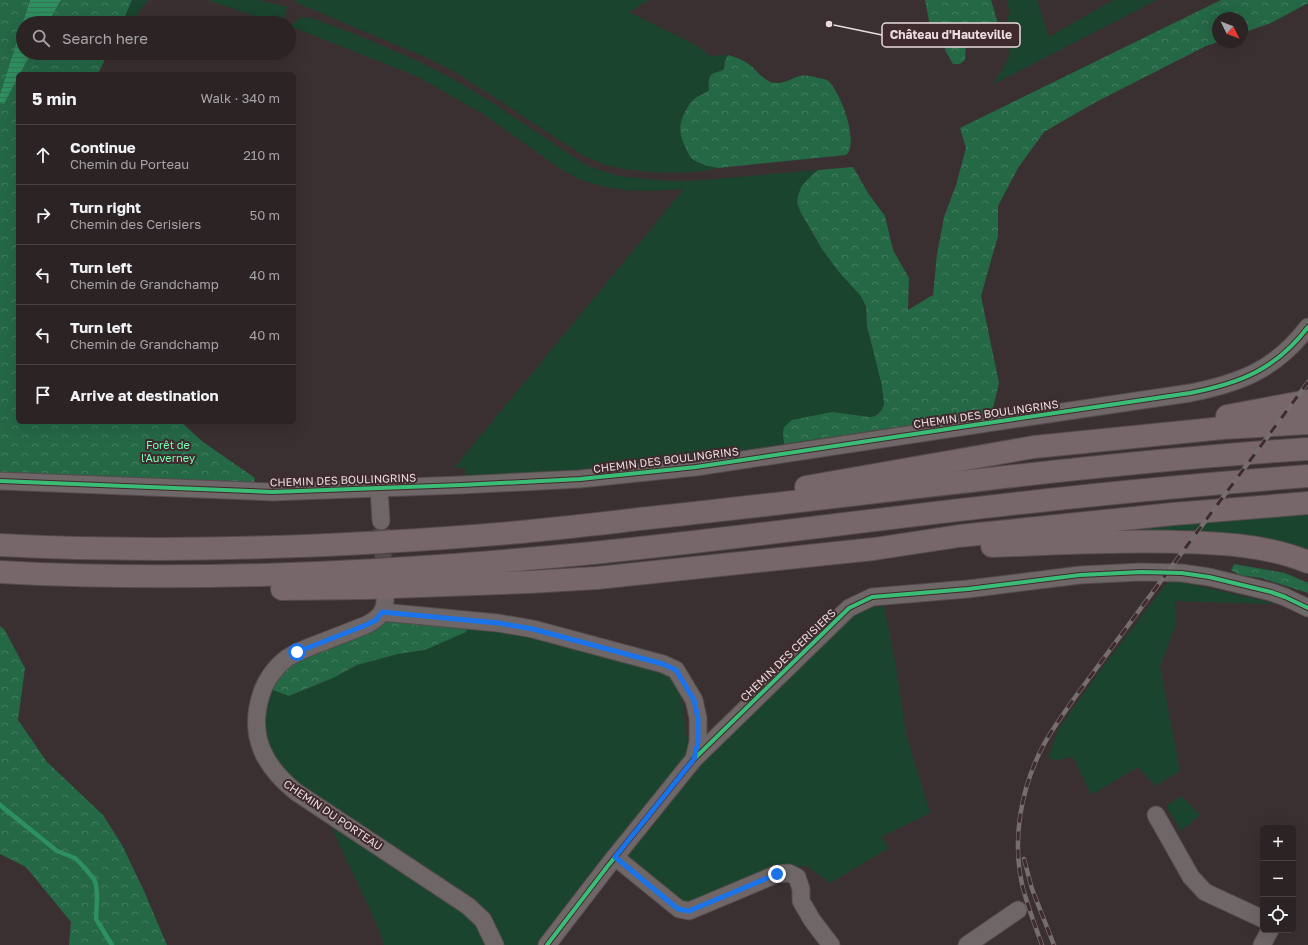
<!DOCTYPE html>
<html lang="en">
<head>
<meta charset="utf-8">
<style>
  body { margin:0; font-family:"Golos Text",sans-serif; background:#342b2d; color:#f1f3f6 }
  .controls { position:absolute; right:12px; bottom:12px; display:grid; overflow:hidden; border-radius:6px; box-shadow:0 4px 16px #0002 }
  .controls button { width:36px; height:36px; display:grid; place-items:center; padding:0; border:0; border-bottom:1px solid #484042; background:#2c2325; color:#f1f3f6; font:20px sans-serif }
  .compass { position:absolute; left:1212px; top:12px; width:36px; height:36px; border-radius:50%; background:#2c2325; box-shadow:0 4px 16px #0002; rotate:133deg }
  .stop { position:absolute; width:12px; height:12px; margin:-9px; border:3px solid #1a73e8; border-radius:50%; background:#fff }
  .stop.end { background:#1a73e8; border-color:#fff; box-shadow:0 1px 4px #0008 }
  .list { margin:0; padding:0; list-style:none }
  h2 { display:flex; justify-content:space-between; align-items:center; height:52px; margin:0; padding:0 16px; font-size:17px }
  h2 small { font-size:13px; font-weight:400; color:#a6a4a7 }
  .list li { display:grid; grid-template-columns:26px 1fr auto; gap:12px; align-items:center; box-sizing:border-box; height:60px; padding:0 16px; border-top:1px solid #484042 }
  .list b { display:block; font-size:15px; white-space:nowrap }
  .list p { margin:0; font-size:13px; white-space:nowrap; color:#a6a4a7 }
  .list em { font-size:13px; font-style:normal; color:#a6a4a7 }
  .icon { flex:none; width:22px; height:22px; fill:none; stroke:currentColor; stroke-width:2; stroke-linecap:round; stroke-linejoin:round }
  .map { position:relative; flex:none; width:1308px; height:945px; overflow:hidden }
  .search { position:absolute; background:#2c2325; box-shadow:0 4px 16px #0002; left:16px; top:16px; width:280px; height:44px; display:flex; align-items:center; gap:10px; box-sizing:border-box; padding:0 14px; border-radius:22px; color:#a6a4a7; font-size:15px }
  .panel { position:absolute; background:#2c2325; box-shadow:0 4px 16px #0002; left:16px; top:72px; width:280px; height:352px; border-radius:6px }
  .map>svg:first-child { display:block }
  .green { fill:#1a442e }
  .forest { fill:url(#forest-crowns) }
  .water { fill:url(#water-rules) }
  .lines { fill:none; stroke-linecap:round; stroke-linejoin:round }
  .stream { stroke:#2e8f5f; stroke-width:4.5 }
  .minor-tunnel { stroke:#54494b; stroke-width:17; stroke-dasharray:17 8; stroke-linecap:butt }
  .minor-casing { stroke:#554b4d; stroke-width:19 }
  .motorway-casing { stroke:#554b4d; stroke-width:24 }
  .minor { stroke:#6f6667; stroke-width:17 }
  .motorway { stroke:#77676a; stroke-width:22 }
  .rail-casing { stroke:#766d6e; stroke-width:4.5 }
  .rail { stroke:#3f2a2e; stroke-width:3; stroke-dasharray:9; stroke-linecap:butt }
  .cycleway-casing { stroke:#3f2a2e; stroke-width:6 }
  .cycleway { stroke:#3abd76; stroke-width:4 }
  .route { stroke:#1a73e8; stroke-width:5 }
  .labels { text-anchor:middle; stroke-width:4; stroke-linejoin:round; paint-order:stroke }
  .street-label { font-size:11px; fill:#eadcde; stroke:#3f2a2e }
  .park-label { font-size:11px; fill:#78fdb5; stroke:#3f2a2e }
  .leader { fill:none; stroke:#eadcde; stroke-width:1.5 }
  .callout-dot { fill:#eadcde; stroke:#3f2a2e; stroke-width:1.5 }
  .callout { fill:#3f2a2e; stroke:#eadcde; stroke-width:1.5 }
  .callout-label { font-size:12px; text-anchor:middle; font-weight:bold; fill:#eadcde }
</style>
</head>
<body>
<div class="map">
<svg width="1308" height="945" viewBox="0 0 1308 945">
  <defs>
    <pattern id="forest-crowns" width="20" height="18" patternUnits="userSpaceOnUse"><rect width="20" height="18" fill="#246846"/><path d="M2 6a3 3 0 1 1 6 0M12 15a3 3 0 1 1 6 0" fill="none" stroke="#447d60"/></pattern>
    <pattern id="water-rules" width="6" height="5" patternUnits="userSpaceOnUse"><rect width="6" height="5" fill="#2e8f5f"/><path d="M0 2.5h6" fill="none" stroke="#367455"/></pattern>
  </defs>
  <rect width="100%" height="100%" fill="#3a2f31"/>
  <g class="green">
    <path d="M132,0H148L131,23H122Z"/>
    <path d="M209,0H258L287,7L283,23H278L221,5Z"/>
    <path d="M295,0H649L629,12L696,45L710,56L728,55L725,61L724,69L722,71L714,73L709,84V90C706,93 701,93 698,96C689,101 685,111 681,120L689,155L697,162L718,168C709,170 700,172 691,172C666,174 631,172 607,165C597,162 588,157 579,153L491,95L455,72L425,57L295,2Z"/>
    <path d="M1007,0H1037L1049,37L1113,0H1157L992,85C996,78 1002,71 1006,63C1014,49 1009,31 1007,16L1010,15Z"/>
    <path d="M301,17L312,18L357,35L422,63L451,78L488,100L587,166L618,176L668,181H691L818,170L808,179L797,203C807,228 822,250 839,271C845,279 855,287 861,296C867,307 865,316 868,328C871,343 888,397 882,409C880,413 875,416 870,417L832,412L783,432L784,444L646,465L465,477L466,468H454L684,189L650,191L625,190L601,186L581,180L562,170L480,112L416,76L290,26L298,19Z"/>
    <path d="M1308,514V556L1124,535L1137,530L1174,525Z"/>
    <path d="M1170,579L1276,604L1175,601L1176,625L1160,666L1180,771L1156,786L1138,767L1091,795L1073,757L1055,760L1048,757L1059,728L1102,668Z"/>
    <path d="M884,606L896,667L906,734L930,813L881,837L889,848L830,883L807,866L777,867L696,903H681L631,862L627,854L701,760L848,618L867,608Z"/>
    <path d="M468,624L528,634L670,671L680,685L689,755L538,945H502L497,927L477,902L295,784L280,768L269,747L265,732L264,711L270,689L289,696L333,678L357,665L398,654L425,650Z"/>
    <path d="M1181,796L1200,815L1181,831L1166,806Z"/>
    <path d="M330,824L470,914L482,933L485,945H384L377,925Z"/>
  </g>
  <g class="forest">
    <path d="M0,0H30L0,94Z"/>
    <path d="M61,0H132L122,23H48Z"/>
    <path d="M925,0H991L998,24C997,29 993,32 988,35L968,41L966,43L965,60L960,64H953L945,50L947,35L943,33L934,35L931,32Z"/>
    <path d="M1221,0H1308V3L1271,23L1242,33V18H1218V42L1206,46L1094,103L1044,132L1018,168L998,206V236L981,296L999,383L992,413L784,444L783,432L784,427L792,420L832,412L870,417L875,416L879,413L882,409L884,404L882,386L867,326L866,306L860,295L839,272L822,249L801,213L797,203L798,196L801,187L808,179L818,170L853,167L868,193L885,216L893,250L909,278L908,310L933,295L937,254L944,217L956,185L966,148L960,128Z"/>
    <path d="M31,53H108L98,74H20Z"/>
    <path d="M728,55C736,57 743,60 750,65C757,71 762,79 771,82C781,86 791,78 800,76C805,75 813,76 818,78C820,78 825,79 827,80C840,89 860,144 846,155L718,168C711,167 704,165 697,162C691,159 688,154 686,148C679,135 678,125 685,112C687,109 688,105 691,102C698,94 704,95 709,90C709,87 708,84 709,80C710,71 719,73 724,69L725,61Z"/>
    <path d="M18,77V422H181L203,442L255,478L253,484L0,474V103H4Z"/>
    <path d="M1234,564L1285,573L1308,583V593L1261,578L1239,575L1231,570Z"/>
    <path d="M376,620L469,621L466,632L425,650L398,654L357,665L333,678L289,696L270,689L277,667Z"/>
    <path d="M0,626L4,629L25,668L18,720L47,762L103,815L122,845L144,891L167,945H69L71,922L26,867L0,854Z"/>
  </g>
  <path class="water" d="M30,0H61L48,23H23V53H31L20,74H18V77L4,104L0,103V94Z"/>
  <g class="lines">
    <path class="stream" d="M0,805L57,851L75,858L84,867L94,879L96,885L97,896L96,919L112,945"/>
    <path class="minor-tunnel" d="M382,529L384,581"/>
    <defs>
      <g id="minor">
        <path d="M0,481L272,492L461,485L580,479L696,467L974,425L1190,393C1241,383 1276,369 1308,327"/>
        <path d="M379,488L381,521"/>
        <path d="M385,597C386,612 378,619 366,625C351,631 335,637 320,643C309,647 297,652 287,658C275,667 265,681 261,695C248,736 264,766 296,792L468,906L483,920L495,945"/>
        <path d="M382,612L498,623L533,629L663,664L676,670L694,700L698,718V742L694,759"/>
        <path d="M1156,815L1191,877L1205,892L1263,919"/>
        <path d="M615,857L679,909L689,911L777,874L789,873L797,877L801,889V901L812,920L831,945"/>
        <path d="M547,945L607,867L694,759L849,608L872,597L968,589L1080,575L1141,572L1182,573L1209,577L1271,592L1285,597L1308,608"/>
        <path d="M967,945L1018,910"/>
        <path d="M1262,945L1270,930"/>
      </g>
      <g id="motorway">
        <path d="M1227,416L1308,401"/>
        <path d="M806,487L1034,447L1223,428L1308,423"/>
        <path d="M0,545C174,554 347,547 521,532C560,528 599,524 639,519C862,496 1084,463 1308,449"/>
        <path d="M992,546C1053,544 1115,540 1177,542C1220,543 1267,545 1308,562"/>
        <path d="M0,572C198,583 396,572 593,553C742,538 890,517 1039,501C1128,491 1218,483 1308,476"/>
        <path d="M282,589L366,588L529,582L597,578L874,549L959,536L1173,514L1308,503"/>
      </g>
    </defs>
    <use href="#minor" class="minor-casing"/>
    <use href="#motorway" class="motorway-casing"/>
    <use href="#minor" class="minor"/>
    <use href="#motorway" class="motorway"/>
    <defs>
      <g id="rail">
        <path d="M1024,859L1032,889L1054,945"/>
        <path d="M1042,945C1035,925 1027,905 1022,884C1012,838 1021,788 1043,746C1052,729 1063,715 1073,700L1308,382"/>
      </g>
    </defs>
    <use href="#rail" class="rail-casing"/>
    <use href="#rail" class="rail"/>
    <defs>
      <g id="cycleway">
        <path d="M0,481L272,492L461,485L580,479L696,467L974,425L1190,393C1241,383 1276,369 1308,327"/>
        <path d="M547,945L607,867L694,759L849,608L872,597L968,589L1080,575L1141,572L1182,573L1209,577L1271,592L1285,597L1308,608"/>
      </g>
    </defs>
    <use href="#cycleway" class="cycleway-casing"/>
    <use href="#cycleway" class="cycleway"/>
  </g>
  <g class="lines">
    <path class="route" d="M297,652L366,625L376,620L382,612L498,623L533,629L663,664L676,670L694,700L698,718V742L694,759L615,857L678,909L689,911L777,874"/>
  </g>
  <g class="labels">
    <g class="street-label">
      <text transform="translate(986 414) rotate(-8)" y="4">CHEMIN DES BOULINGRINS</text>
      <text transform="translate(666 460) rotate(-7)" y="4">CHEMIN DES BOULINGRINS</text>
      <text transform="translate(343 480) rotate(-2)" y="4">CHEMIN DES BOULINGRINS</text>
      <text transform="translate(788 655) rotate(-44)" y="4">CHEMIN DES CERISIERS</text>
      <text transform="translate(333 815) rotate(34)" y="4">CHEMIN DU PORTEAU</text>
    </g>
    <g class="park-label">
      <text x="168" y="449">Forêt de<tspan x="168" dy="13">l'Auverney</tspan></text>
    </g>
  </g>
  <path class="leader" d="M829 24L882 35"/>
  <circle class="callout-dot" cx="829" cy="24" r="4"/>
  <rect class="callout" x="882" y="23" width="138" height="24" rx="4"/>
  <g class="callout-label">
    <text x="951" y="39">Château d'Hauteville</text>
  </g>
</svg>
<div class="controls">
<button>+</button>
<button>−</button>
<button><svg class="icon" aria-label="locate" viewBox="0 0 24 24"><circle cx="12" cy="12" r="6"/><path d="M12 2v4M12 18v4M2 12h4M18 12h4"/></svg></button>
</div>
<svg class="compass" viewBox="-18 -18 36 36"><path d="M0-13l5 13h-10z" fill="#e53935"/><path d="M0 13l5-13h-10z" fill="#a6a4a7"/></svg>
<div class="stop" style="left:297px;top:652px"></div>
<div class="stop end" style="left:777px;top:874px"></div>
<div class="search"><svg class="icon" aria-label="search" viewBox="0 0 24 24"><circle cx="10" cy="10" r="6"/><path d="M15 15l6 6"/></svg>Search here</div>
<section class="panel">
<h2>5 min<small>Walk · 340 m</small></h2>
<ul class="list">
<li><svg class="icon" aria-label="ahead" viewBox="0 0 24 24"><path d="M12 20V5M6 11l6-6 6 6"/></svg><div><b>Continue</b><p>Chemin du Porteau</p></div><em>210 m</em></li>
<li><svg class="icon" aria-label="right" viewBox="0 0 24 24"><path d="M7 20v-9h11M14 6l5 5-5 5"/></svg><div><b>Turn right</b><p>Chemin des Cerisiers</p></div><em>50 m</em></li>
<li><svg class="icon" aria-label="left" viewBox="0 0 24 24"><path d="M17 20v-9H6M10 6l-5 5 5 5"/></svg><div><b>Turn left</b><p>Chemin de Grandchamp</p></div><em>40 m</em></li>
<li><svg class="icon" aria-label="left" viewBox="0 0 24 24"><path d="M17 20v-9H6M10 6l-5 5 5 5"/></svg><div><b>Turn left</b><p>Chemin de Grandchamp</p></div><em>40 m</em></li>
<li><svg class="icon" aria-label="arrive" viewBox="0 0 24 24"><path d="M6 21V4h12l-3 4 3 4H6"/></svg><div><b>Arrive at destination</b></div></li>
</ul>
</section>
</div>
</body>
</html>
